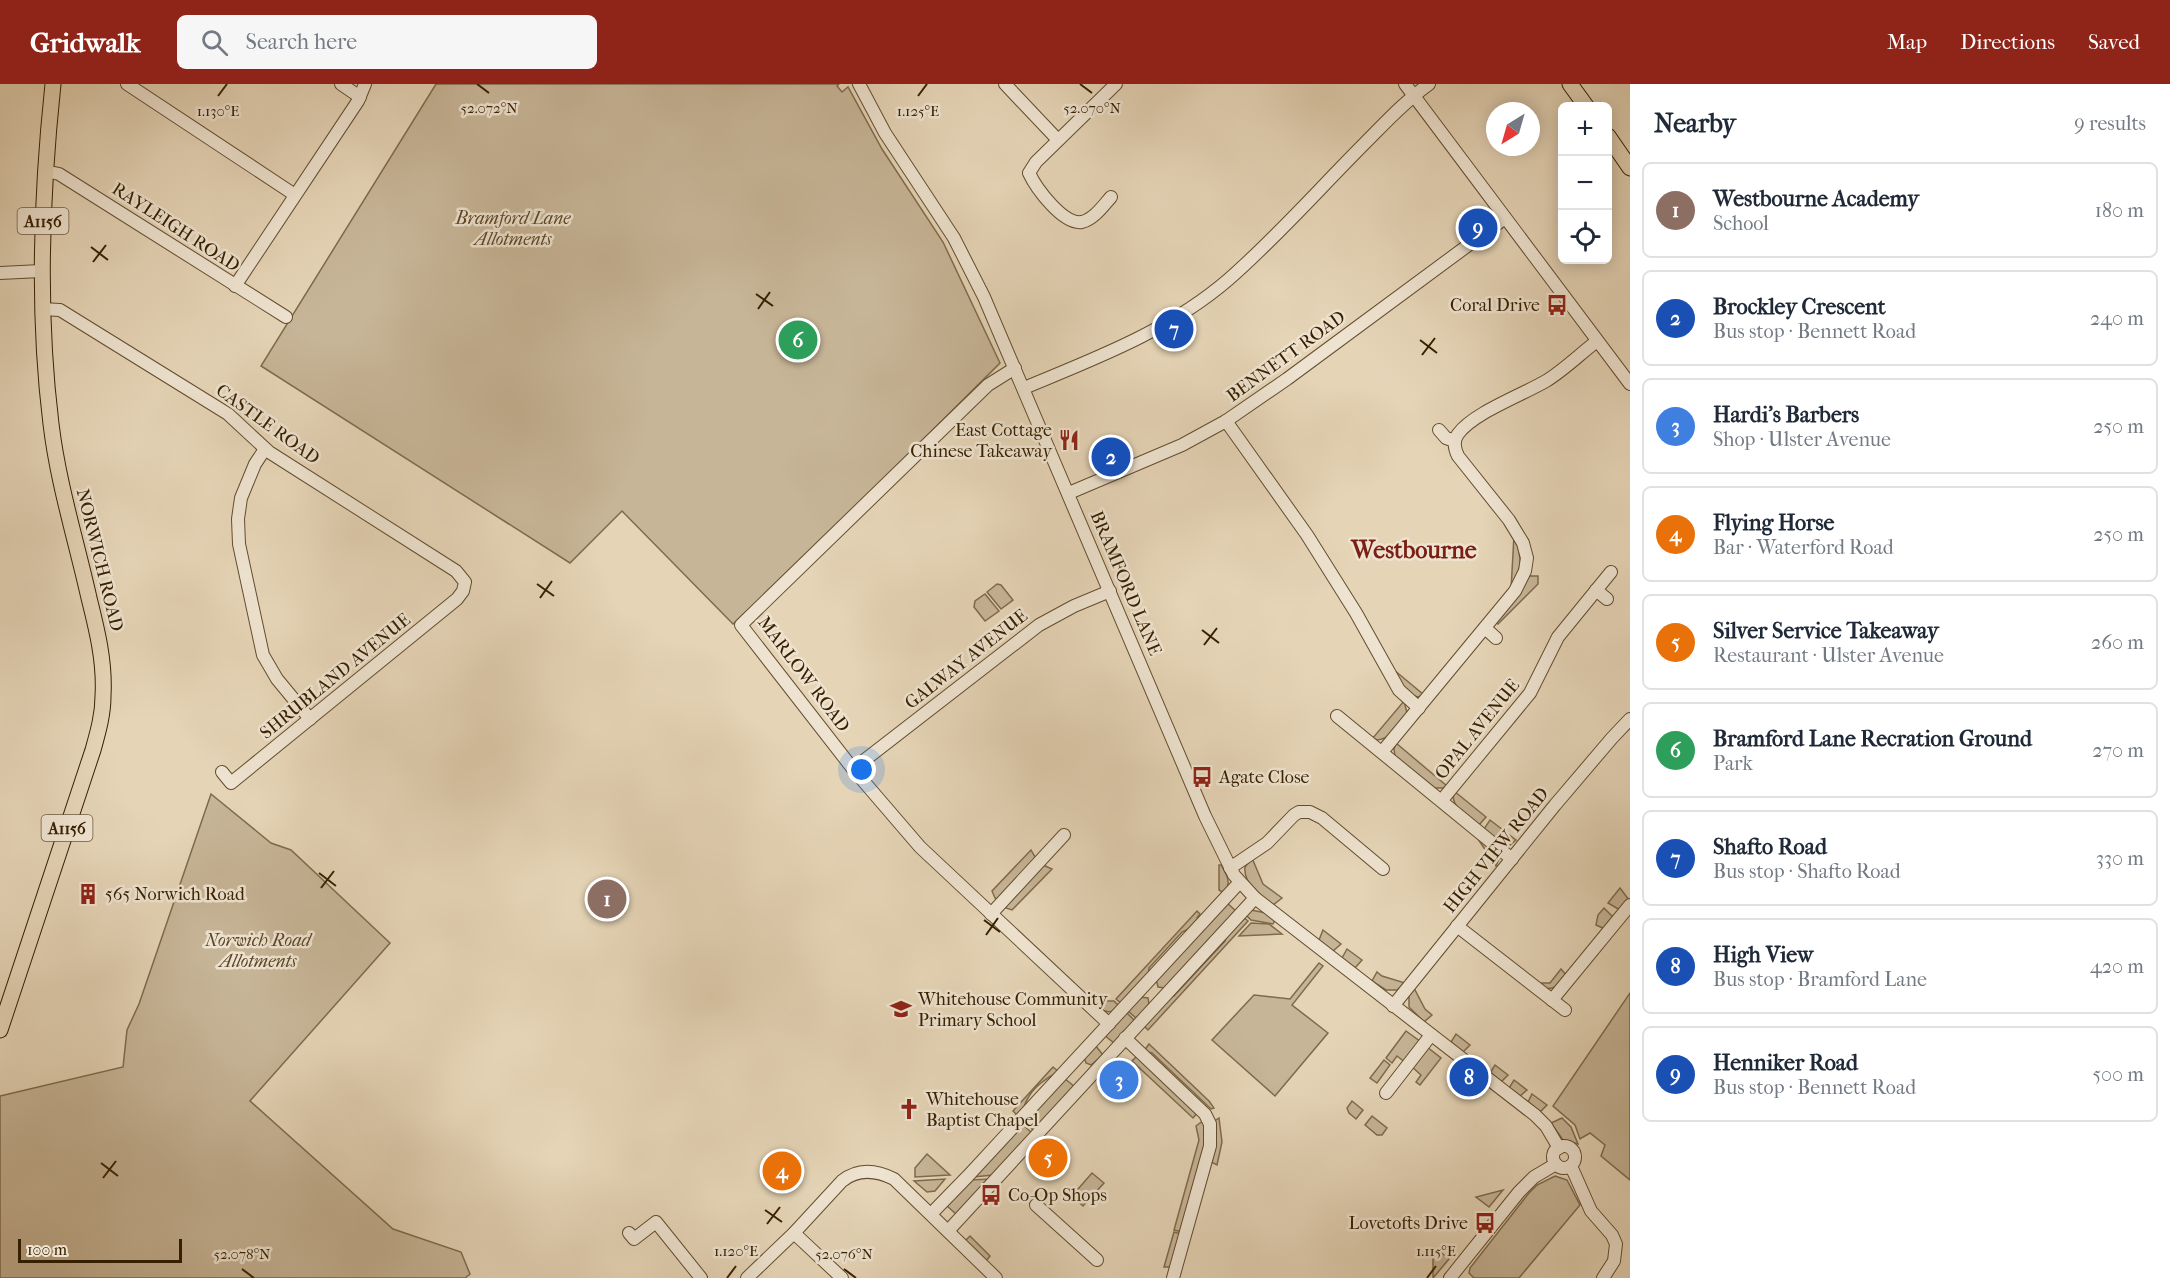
<!DOCTYPE html>
<html lang="en">
<head>
<meta charset="utf-8">
<style>
  body { margin:0; font-family:"IM FELL French Canon",serif; background:#f6f6f7; color:#1f2937 }
  .controls { position:absolute; right:18px; top:18px; display:grid; overflow:hidden; border-radius:9px; box-shadow:0 3px 15px #0003 }
  .controls button { width:54px; height:54px; display:grid; place-items:center; padding:0; border:0; border-bottom:2px solid #e0e1e3; background:#fff; color:#1f2937; font:30px sans-serif }
  .compass { position:absolute; left:1486px; top:18px; width:54px; height:54px; border-radius:50%; background:#fff; box-shadow:0 3px 15px #0003; rotate:217deg }
  .scale { position:absolute; left:18px; bottom:15px; width:164px; box-sizing:border-box; padding-left:6px; border:3px solid #372000; border-top:0; font-size:16px; line-height:21px; white-space:nowrap; color:#372000; -webkit-text-stroke:4px #eee3d0; paint-order:stroke }
  .you { position:absolute; left:862px; top:686px; width:21px; height:21px; margin:-15px; border:4px solid #fff; border-radius:50%; background:#1a73e8; box-shadow:0 0 0 9px #1a73e833 }
  .badge { display:grid; place-items:center; width:39px; height:39px; border-radius:50%; background:#8f2418; color:#fff; font-size:20px; font-weight:700 }
  .pin { position:absolute; translate:-50% -50%; border:3px solid #fff; box-shadow:0 2px 6px #0006 }
  .list { margin:0; padding:0; list-style:none }
  h2 { display:flex; justify-content:space-between; align-items:center; height:78px; margin:0; padding:0 24px; font-size:26px }
  h2 small { font-size:20px; font-weight:400; color:#747a83 }
  .list li { display:grid; grid-template-columns:39px 1fr auto; gap:18px; align-items:center; box-sizing:border-box; height:96px; margin:0 12px 12px; padding:0 12px; border:2px solid #e0e1e3; border-radius:9px }
  .list b { display:block; font-size:22px; white-space:nowrap }
  .list p { margin:0; font-size:20px; white-space:nowrap; color:#747a83 }
  .list em { font-size:20px; font-style:normal; color:#747a83 }
  .icon { flex:none; width:33px; height:33px; fill:none; stroke:currentColor; stroke-width:2; stroke-linecap:round; stroke-linejoin:round }
  .map { position:relative; flex:none; width:1630px; height:1194px; overflow:hidden }
  header { display:flex; align-items:center; gap:36px; box-sizing:border-box; height:84px; padding:0 30px; background:#8f2418; color:#fff }
  header strong { font-size:28px }
  nav { display:flex; gap:33px; margin-inline-start:auto; font-size:21px }
  .search { width:420px; height:54px; background:#f6f6f7; display:flex; align-items:center; gap:15px; box-sizing:border-box; padding:0 21px; border-radius:9px; color:#747a83; font-size:22px }
  main { display:flex }
  aside { flex:1; background:#fff }
  .map>svg:first-child { display:block }
  .green { fill:#c7b597; stroke:#7f6a4c; stroke-width:1.5 }
  .lines { fill:none; stroke-linecap:round; stroke-linejoin:round }
  .minor-casing { stroke:#624d2e; stroke-width:14 }
  .major-casing { stroke:#372000; stroke-width:17 }
  .minor { stroke:#eee3d0; stroke-width:12 }
  .major { stroke:#e5d4b6; stroke-width:15 }
  .ticks { fill:none; stroke:#372000; stroke-width:2 }
  .labels { text-anchor:middle; stroke-width:5; stroke-linejoin:round; paint-order:stroke }
  .shield { fill:#eee3d0; stroke:#6e5a3e; stroke-width:1.5 }
  .shield-label { font-size:16px; font-weight:bold; fill:#372000 }
  .park-label { font-size:18px; font-style:italic; fill:#5b4526; stroke:#eee3d0 }
  .street-label { font-size:18px; fill:#372000; stroke:#eee3d0 }
  .poi-label { font-size:18px; fill:#372000; stroke:#eee3d0; text-anchor:start }
  .district-label { font-size:24px; font-weight:bold; fill:#7a1f14; stroke:#eee3d0 }
  .ticks-label { font-size:15px; text-anchor:middle; fill:#372000; stroke:#eee3d0; stroke-width:5; stroke-linejoin:round; paint-order:stroke }
</style>
</head>
<body>
<header>
<strong>Gridwalk</strong>
<div class="search"><svg class="icon" aria-label="search" viewBox="0 0 24 24"><circle cx="10" cy="10" r="6"/><path d="M15 15l6 6"/></svg>Search here</div>
<nav><a>Map</a><a>Directions</a><a>Saved</a></nav>
</header>
<main>
<div class="map">
<svg width="1630" height="1194" viewBox="0 0 1630 1194">
  <rect width="100%" height="100%" fill="#e5d4b6"/>
  <filter id="stains"><feTurbulence type="fractalNoise" baseFrequency=".00333" numOctaves="4"/><feColorMatrix values="0 0 0 0 .2 0 0 0 0 .09 0 0 0 0 .02 0 0 0 .5 -.17"/></filter>
  <radialGradient id="worn" r=".72"><stop offset=".6" stop-color="#630" stop-opacity="0"/><stop offset="1" stop-color="#630" stop-opacity=".3"/></radialGradient>
  <g class="green">
    <path d="M436,0H839L837,2L842,8L848,3L882,65L943,158L1000,279L814,464L733,540L622,427L570,479L261,282Z"/>
    <path d="M1514,451C1523,476 1522,482 1511,506Z"/>
    <path d="M1529,492H1538V500L1498,540L1495,538L1524,502Z"/>
    <path d="M997,500L1001,501L1013,516L1001,525L987,508Z"/>
    <path d="M985,510L999,527L985,537L974,523L975,517Z"/>
    <path d="M1394,586L1424,611L1418,613L1407,610Z"/>
    <path d="M1404,617L1407,629C1398,640 1389,660 1372,655Z"/>
    <path d="M1396,659L1447,702L1443,704H1435L1395,672L1394,665Z"/>
    <path d="M1454,707L1486,733L1479,741C1468,732 1449,723 1454,707Z"/>
    <path d="M211,710L271,759L291,766L390,859L250,1017L393,1145L461,1168L470,1190L465,1194H0V1012L123,983L127,946L139,920Z"/>
    <path d="M1490,736L1516,756L1510,761L1500,758L1484,745Z"/>
    <path d="M1476,752L1497,770L1499,775L1496,782Z"/>
    <path d="M1031,766L1035,773L1034,778L999,816L995,814L992,807Z"/>
    <path d="M1252,774L1263,800L1282,814L1273,821C1261,812 1243,800 1245,783Z"/>
    <path d="M1043,781L1052,785L1012,826L1006,824L1004,820Z"/>
    <path d="M1219,781H1221C1227,791 1232,799 1224,809L1219,806Z"/>
    <path d="M1620,804L1629,816L1620,826L1608,819Z"/>
    <path d="M1226,818L1236,827L1165,904L1158,903L1156,895Z"/>
    <path d="M1604,824L1614,834L1605,845L1596,841L1598,831Z"/>
    <path d="M1251,826L1266,829L1275,836L1273,840L1251,836L1245,830Z"/>
    <path d="M1197,827L1200,830L1197,834L1199,836L1193,843L1182,848L1149,884L1148,893L1122,920L1116,915Z"/>
    <path d="M1242,832L1248,837L1148,946L1142,940L1164,917L1174,912L1225,857L1229,847Z"/>
    <path d="M1251,839L1269,840L1282,850L1239,852Z"/>
    <path d="M1323,846L1341,860L1333,867L1319,856Z"/>
    <path d="M1347,865L1362,876L1355,884L1342,874Z"/>
    <path d="M1319,879L1323,882L1292,921L1328,949L1275,1012L1212,956L1254,911L1290,915Z"/>
    <path d="M1561,885L1567,892C1559,901 1555,906 1543,904L1542,899H1550Z"/>
    <path d="M1377,888L1382,892L1405,899L1397,906H1386L1372,897Z"/>
    <path d="M1414,904L1425,925L1432,931L1424,938L1409,923V911Z"/>
    <path d="M1630,909V1096L1601,1072L1605,1061L1590,1049L1580,1055L1575,1041L1553,1022Z"/>
    <path d="M1140,913L1148,914L1149,920L1137,935L1127,926Z"/>
    <path d="M1104,917H1114L1120,923C1112,929 1106,929 1098,924Z"/>
    <path d="M1126,928L1135,937L1114,959L1104,951Z"/>
    <path d="M1406,947L1421,958L1406,979L1397,972L1392,979L1386,974Z"/>
    <path d="M1456,950L1470,961L1463,968L1451,958Z"/>
    <path d="M1149,960L1209,1017L1214,1024L1211,1025L1152,969L1144,967Z"/>
    <path d="M1095,961L1103,971L1091,981L1086,979L1084,973Z"/>
    <path d="M1427,963L1441,974L1420,1001L1416,998L1421,991L1411,982Z"/>
    <path d="M1136,973H1139L1198,1028L1193,1034L1132,977Z"/>
    <path d="M1384,976L1390,981L1377,999L1370,994Z"/>
    <path d="M1495,981L1508,991L1501,998L1490,989Z"/>
    <path d="M1053,983L1059,988C1047,993 1034,1003 1028,1014C1023,1022 1025,1025 1018,1032L1013,1027Z"/>
    <path d="M1064,994L1075,1003L1034,1047L1024,1037Z"/>
    <path d="M1514,996L1527,1006L1520,1012L1509,1004Z"/>
    <path d="M1532,1010L1547,1021L1540,1028L1528,1018Z"/>
    <path d="M1352,1017L1363,1026L1356,1035L1349,1029L1347,1024Z"/>
    <path d="M1372,1032L1387,1044L1382,1051H1377L1365,1041Z"/>
    <path d="M1219,1034L1222,1058L1217,1081L1209,1077L1213,1038Z"/>
    <path d="M1562,1034L1571,1043L1578,1060L1563,1056L1551,1039Z"/>
    <path d="M1204,1036L1207,1051L1182,1148L1174,1146L1199,1056L1196,1042Z"/>
    <path d="M1022,1040L1032,1049L993,1091L973,1093Z"/>
    <path d="M927,1070L950,1091H949L915,1093V1084Z"/>
    <path d="M1092,1089L1104,1099L1083,1122L1072,1112Z"/>
    <path d="M1555,1092L1567,1096L1580,1121L1519,1194H1474L1469,1189L1470,1184L1529,1109L1537,1101Z"/>
    <path d="M945,1095L935,1107L927,1108L914,1097Z"/>
    <path d="M990,1095L956,1130L947,1122L970,1096Z"/>
    <path d="M1503,1106L1489,1123L1476,1113Z"/>
    <path d="M1174,1148L1181,1150L1172,1183H1164Z"/>
    <path d="M970,1152L990,1172L986,1177L965,1157Z"/>
    <path d="M1434,1163L1449,1175L1433,1194V1164Z"/>
  </g>
  <g class="lines">
    <defs>
      <g id="minor">
        <path d="M127,0L295,111"/>
        <path d="M341,0L360,13"/>
        <path d="M859,0L885,49L954,154L984,213L1205,732L1234,791L1255,814L1535,1031L1546,1042L1559,1064"/>
        <path d="M1005,0L1058,56"/>
        <path d="M1405,0L1630,300"/>
        <path d="M45,87L59,90L286,233"/>
        <path d="M1111,113C1103,122 1094,135 1082,138C1063,141 1036,104 1029,89L1036,78L1116,0"/>
        <path d="M0,189L41,187"/>
        <path d="M235,202L358,17L365,0"/>
        <path d="M42,225L60,226L228,330L269,368L456,487L465,498L463,507L457,515L231,699L222,688"/>
        <path d="M1015,284L988,301L741,541L853,685L920,763L1109,940"/>
        <path d="M1024,304C1096,274 1169,247 1229,195C1277,153 1320,104 1365,59C1385,39 1405,17 1429,0"/>
        <path d="M1226,337L1307,451L1356,529L1399,606L1419,624"/>
        <path d="M1439,346L1446,354L1455,357"/>
        <path d="M265,365L255,380L241,414L238,435L239,460L263,571L277,595L310,635"/>
        <path d="M1069,409L1182,361L1226,337L1287,295L1505,134"/>
        <path d="M1596,506L1607,515"/>
        <path d="M1485,544L1496,554"/>
        <path d="M1337,632L1512,775"/>
        <path d="M1382,668L1515,507L1525,487L1527,474L1523,459L1509,436L1458,372C1454,364 1453,357 1458,350C1473,329 1522,311 1546,297C1564,286 1580,270 1597,257"/>
        <path d="M853,685L1039,541L1074,522L1110,507"/>
        <path d="M1442,716L1530,609L1558,553L1611,488"/>
        <path d="M1230,784L1267,759L1294,731L1299,728H1310L1322,734L1383,785"/>
        <path d="M991,830L1064,751"/>
        <path d="M1457,842L1565,926"/>
        <path d="M1552,916L1630,821"/>
        <path d="M1393,922L1555,721L1612,654L1630,635"/>
        <path d="M1125,954L1205,1030L1210,1040V1062L1173,1194"/>
        <path d="M1386,1009L1431,951"/>
        <circle cx="1564" cy="1073" r="11"/>
        <path d="M1571,1082L1591,1127L1612,1151L1616,1160L1614,1177L1603,1194"/>
        <path d="M1036,1121L1097,1176"/>
        <path d="M931,1130L968,1092L1239,799"/>
        <path d="M948,1147L1255,814"/>
        <path d="M629,1149L634,1155L656,1138L701,1194"/>
        <path d="M794,1149L842,1194"/>
        <path d="M747,1194L794,1149L842,1097C858,1084 876,1086 894,1095L996,1194"/>
        <path d="M1450,1194L1519,1108L1534,1093L1556,1080"/>
      </g>
      <g id="major">
        <path d="M1570,0L1586,22"/>
        <path d="M1608,52L1630,84"/>
        <path d="M0,946L93,666C98,648 103,631 103,612C105,578 97,546 89,514C76,456 58,399 51,340C37,227 41,113 53,0"/>
      </g>
    </defs>
    <use href="#minor" class="minor-casing"/>
    <use href="#major" class="major-casing"/>
    <use href="#minor" class="minor"/>
    <use href="#major" class="major"/>
  </g>
  <path class="ticks" d="M477,0L489,9M1080,0L1092,9M218,12L227,0M918,12L927,0M91,163L108,176M93,178L106,161M756,210L773,222M758,225L770,208M1420,256L1437,269M1422,271L1435,254M537,500L554,512M540,514L552,497M1202,546L1219,559M1204,561L1217,544M319,789L336,802M321,804L334,787M984,836L1000,848M986,851L998,834M101,1079L118,1092M103,1094L116,1077M765,1126L782,1138M767,1140L780,1123M242,1185L254,1194M844,1185L856,1194M727,1194L736,1182M1427,1194L1436,1182"/>
  <defs>
    <symbol id="bus-bare" viewBox="-9 -9 18 18"><path d="M-5-6H5V4H4V6H2V4H-2V6H-4V4H-5ZM-3.5-4V0h7V-4ZM-3.5 1.2v1.5H-2V1.2ZM2 1.2v1.5H3.5V1.2Z" fill="#8f2418" stroke="#eee3d0" stroke-width="2.5" paint-order="stroke"/></symbol>
    <symbol id="restaurant-bare" viewBox="-9 -9 18 18"><path d="M-5-6h1v4h1v-4h1v4h1v-4h1v5L-1.5 .5V6h-2V.5L-5-1ZM5-6V6H3V1.5H1.5Q1.5-4 5-6Z" fill="#8f2418" stroke="#eee3d0" stroke-width="2.5" paint-order="stroke"/></symbol>
    <symbol id="building-bare" viewBox="-9 -9 18 18"><path d="M-4-6H4V6H1V3H-1V6H-4ZM-2.5-4.3h1.7v1.8h-1.7ZM.8-4.3h1.7v1.8H.8ZM-2.5-1h1.7V.8h-1.7ZM.8-1h1.7V.8H.8Z" fill="#8f2418" stroke="#eee3d0" stroke-width="2.5" paint-order="stroke"/></symbol>
    <symbol id="school-bare" viewBox="-9 -9 18 18"><path d="M0-5L7-2L0 1L-7-2ZM-4 1L0 2.5L4 1V4Q0 6-4 4Z" fill="#8f2418" stroke="#eee3d0" stroke-width="2.5" paint-order="stroke"/></symbol>
    <symbol id="church-bare" viewBox="-9 -9 18 18"><path d="M-1.2-6h2.4v3.5h3.3v2.4h-3.3V6h-2.4V-.1h-3.3v-2.4h3.3Z" fill="#8f2418" stroke="#eee3d0" stroke-width="2.5" paint-order="stroke"/></symbol>
  </defs>
  <g fill-rule="evenodd">
    <use href="#bus-bare" x="1542" y="206" width="30" height="30"/>
    <use href="#restaurant-bare" x="1054" y="341" width="30" height="30"/>
    <use href="#bus-bare" x="1187" y="678" width="30" height="30"/>
    <use href="#building-bare" x="73" y="795" width="30" height="30"/>
    <use href="#school-bare" x="886" y="910" width="30" height="30"/>
    <use href="#church-bare" x="894" y="1010" width="30" height="30"/>
    <use href="#bus-bare" x="976" y="1096" width="30" height="30"/>
    <use href="#bus-bare" x="1470" y="1124" width="30" height="30"/>
  </g>
  <g class="labels">
    <g class="shield">
      <rect x="17.5" y="124" width="51" height="26" rx="4.5"/>
      <rect x="41.5" y="731" width="51" height="26" rx="4.5"/>
    </g>
    <g class="shield-label">
      <text x="43" y="143">A1156</text>
      <text x="67" y="750">A1156</text>
    </g>
    <g class="park-label">
      <text x="513" y="140">Bramford Lane<tspan x="513" dy="21">Allotments</tspan></text>
      <text x="258" y="862">Norwich Road<tspan x="258" dy="21">Allotments</tspan></text>
    </g>
    <g class="street-label">
      <text transform="translate(176 143) rotate(33)" y="6">RAYLEIGH ROAD</text>
      <text transform="translate(1286 272) rotate(-36)" y="6">BENNETT ROAD</text>
      <text transform="translate(268 340) rotate(36)" y="6">CASTLE ROAD</text>
      <text transform="translate(100 476) rotate(76)" y="6">NORWICH ROAD</text>
      <text transform="translate(1126 499) rotate(67)" y="6">BRAMFORD LANE</text>
      <text transform="translate(966 575) rotate(-38)" y="6">GALWAY AVENUE</text>
      <text transform="translate(804 590) rotate(53)" y="6">MARLOW ROAD</text>
      <text transform="translate(335 592) rotate(-39)" y="6">SHRUBLAND AVENUE</text>
      <text transform="translate(1477 645) rotate(-51)" y="6">OPAL AVENUE</text>
      <text transform="translate(1496 766) rotate(-51)" y="6">HIGH VIEW ROAD</text>
    </g>
    <g class="poi-label">
      <text x="1540" y="227" text-anchor="end">Coral Drive</text>
      <text x="1052" y="352" text-anchor="end">East Cottage<tspan x="1052" dy="21">Chinese Takeaway</tspan></text>
      <text x="1219" y="699">Agate Close</text>
      <text x="105" y="816">565 Norwich Road</text>
      <text x="918" y="921">Whitehouse Community<tspan x="918" dy="21">Primary School</tspan></text>
      <text x="926" y="1021">Whitehouse<tspan x="926" dy="21">Baptist Chapel</tspan></text>
      <text x="1008" y="1117">Co-Op Shops</text>
      <text x="1468" y="1145" text-anchor="end">Lovetofts Drive</text>
    </g>
    <g class="district-label">
      <text x="1414" y="474">Westbourne</text>
    </g>
  </g>
  <g class="ticks-label">
    <text x="489" y="29">52.072°N</text>
    <text x="1092" y="29">52.070°N</text>
    <text x="218" y="32">1.130°E</text>
    <text x="918" y="32">1.125°E</text>
    <text x="736" y="1172">1.120°E</text>
    <text x="1436" y="1172">1.115°E</text>
    <text x="242" y="1175">52.078°N</text>
    <text x="844" y="1175">52.076°N</text>
  </g>
  <rect width="100%" height="100%" filter="url(#stains)"/>
  <rect width="100%" height="100%" fill="url(#worn)"/>
</svg>
<div class="controls">
<button>+</button>
<button>−</button>
<button><svg class="icon" aria-label="locate" viewBox="0 0 24 24"><circle cx="12" cy="12" r="6"/><path d="M12 2v4M12 18v4M2 12h4M18 12h4"/></svg></button>
</div>
<svg class="compass" viewBox="-18 -18 36 36"><path d="M0-13l5 13h-10z" fill="#e53935"/><path d="M0 13l5-13h-10z" fill="#747a83"/></svg>
<div class="scale">100 m</div>
<div class="you"></div>
<div class="pin badge" style="left:607px;top:815px;background:#8d6e63">1</div>
<div class="pin badge" style="left:1111px;top:373px;background:#1a4fb4">2</div>
<div class="pin badge" style="left:1119px;top:996px;background:#3f7fe0">3</div>
<div class="pin badge" style="left:782px;top:1087px;background:#e8710a">4</div>
<div class="pin badge" style="left:1048px;top:1074px;background:#e8710a">5</div>
<div class="pin badge" style="left:798px;top:256px;background:#2e9e5b">6</div>
<div class="pin badge" style="left:1174px;top:245px;background:#1a4fb4">7</div>
<div class="pin badge" style="left:1469px;top:993px;background:#1a4fb4">8</div>
<div class="pin badge" style="left:1478px;top:144px;background:#1a4fb4">9</div>
</div>
<aside>
<h2>Nearby<small>9 results</small></h2>
<ul class="list">
<li><span class="badge" style="background:#8d6e63">1</span><div><b>Westbourne Academy</b><p>School</p></div><em>180 m</em></li>
<li><span class="badge" style="background:#1a4fb4">2</span><div><b>Brockley Crescent</b><p>Bus stop · Bennett Road</p></div><em>240 m</em></li>
<li><span class="badge" style="background:#3f7fe0">3</span><div><b>Hardi's Barbers</b><p>Shop · Ulster Avenue</p></div><em>250 m</em></li>
<li><span class="badge" style="background:#e8710a">4</span><div><b>Flying Horse</b><p>Bar · Waterford Road</p></div><em>250 m</em></li>
<li><span class="badge" style="background:#e8710a">5</span><div><b>Silver Service Takeaway</b><p>Restaurant · Ulster Avenue</p></div><em>260 m</em></li>
<li><span class="badge" style="background:#2e9e5b">6</span><div><b>Bramford Lane Recration Ground</b><p>Park</p></div><em>270 m</em></li>
<li><span class="badge" style="background:#1a4fb4">7</span><div><b>Shafto Road</b><p>Bus stop · Shafto Road</p></div><em>330 m</em></li>
<li><span class="badge" style="background:#1a4fb4">8</span><div><b>High View</b><p>Bus stop · Bramford Lane</p></div><em>420 m</em></li>
<li><span class="badge" style="background:#1a4fb4">9</span><div><b>Henniker Road</b><p>Bus stop · Bennett Road</p></div><em>500 m</em></li>
</ul>
</aside>
</main>
</body>
</html>
